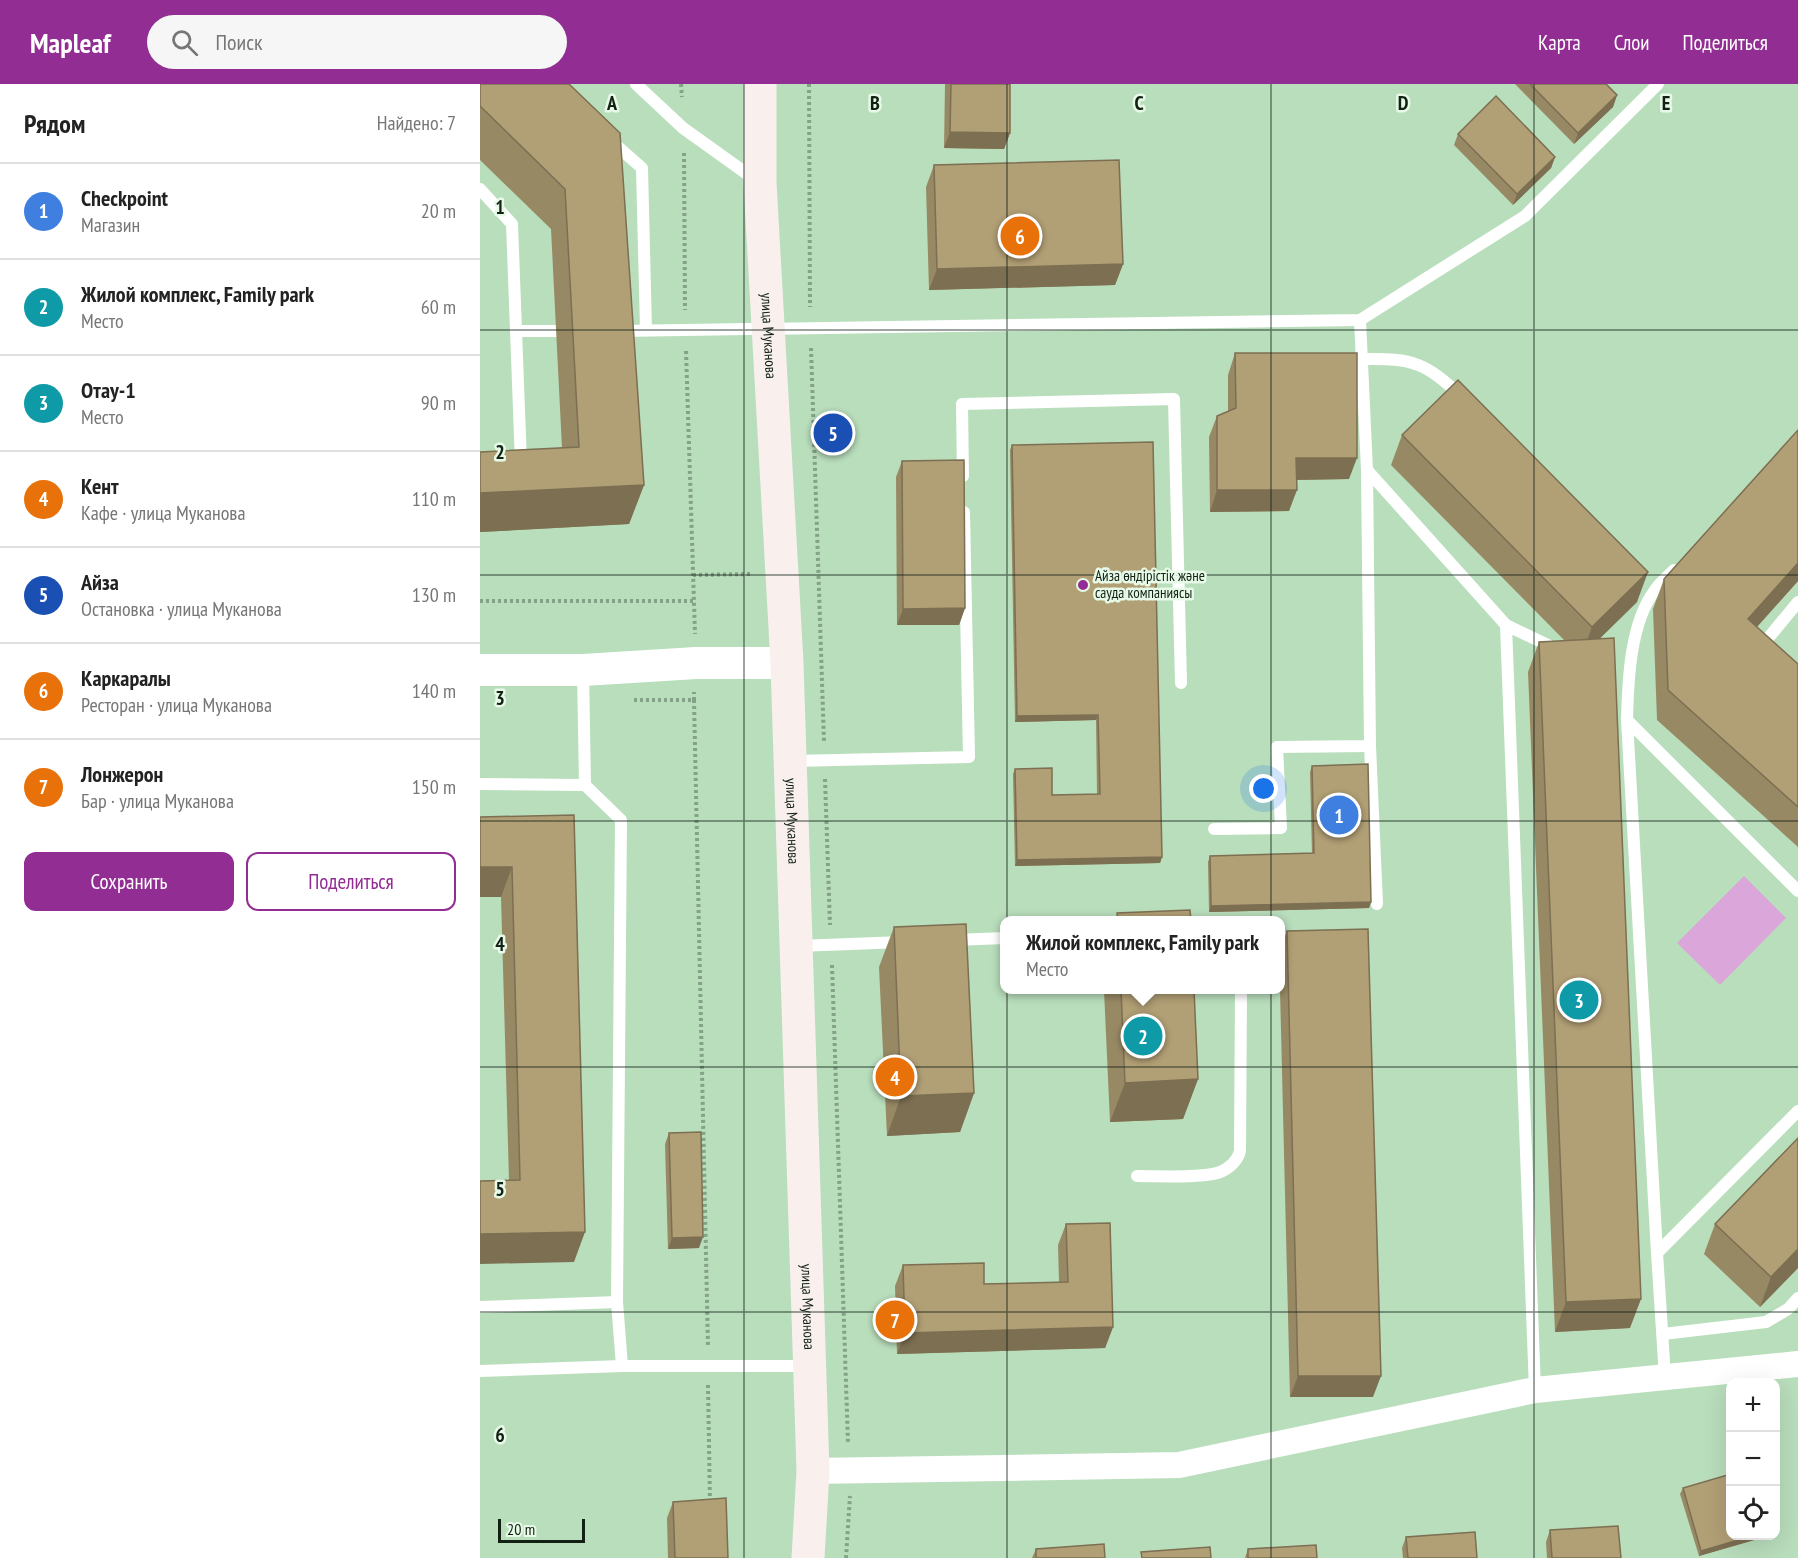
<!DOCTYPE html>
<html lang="ru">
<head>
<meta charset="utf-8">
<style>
  body { margin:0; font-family:"PT Sans Narrow",sans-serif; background:#f6f6f6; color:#222 }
  .controls { position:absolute; right:18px; bottom:18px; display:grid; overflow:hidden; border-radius:12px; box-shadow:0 6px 24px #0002 }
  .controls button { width:54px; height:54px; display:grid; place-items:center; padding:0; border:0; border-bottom:2px solid #e0e0e0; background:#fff; color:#222; font:30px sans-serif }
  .scale { position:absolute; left:18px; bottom:15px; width:87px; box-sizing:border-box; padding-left:6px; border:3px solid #132115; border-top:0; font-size:16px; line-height:21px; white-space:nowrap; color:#132115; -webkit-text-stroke:4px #e7fae8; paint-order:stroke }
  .you { position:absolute; left:784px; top:705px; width:21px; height:21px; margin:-15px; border:4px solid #fff; border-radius:50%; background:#1a73e8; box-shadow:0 0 0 9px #1a73e833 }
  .badge { display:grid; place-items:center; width:39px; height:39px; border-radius:50%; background:#922d93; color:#fff; font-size:20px; font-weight:700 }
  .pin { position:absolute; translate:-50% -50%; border:3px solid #fff; box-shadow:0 2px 6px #0006 }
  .popup { position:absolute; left:520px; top:832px; width:285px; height:78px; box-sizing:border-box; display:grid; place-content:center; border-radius:12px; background:#fff; filter:drop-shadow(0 2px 4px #0005); font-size:20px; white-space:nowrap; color:#767676 }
  .popup b { font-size:22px; color:#222 }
  .popup::after { content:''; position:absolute; left:50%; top:100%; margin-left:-12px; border:12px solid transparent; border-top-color:#fff }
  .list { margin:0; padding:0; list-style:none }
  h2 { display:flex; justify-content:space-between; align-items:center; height:78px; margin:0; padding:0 24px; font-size:26px }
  h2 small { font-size:20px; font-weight:400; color:#767676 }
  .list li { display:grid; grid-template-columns:39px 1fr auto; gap:18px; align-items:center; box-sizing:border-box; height:96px; padding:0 24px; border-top:2px solid #e0e0e0 }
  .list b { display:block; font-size:22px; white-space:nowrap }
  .list p { margin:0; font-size:20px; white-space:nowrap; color:#767676 }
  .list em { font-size:20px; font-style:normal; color:#767676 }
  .actions { display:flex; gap:12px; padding:18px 24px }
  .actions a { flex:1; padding:14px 0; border:2px solid #922d93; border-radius:12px; text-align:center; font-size:21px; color:#922d93 }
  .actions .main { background:#922d93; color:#fff }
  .icon { flex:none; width:33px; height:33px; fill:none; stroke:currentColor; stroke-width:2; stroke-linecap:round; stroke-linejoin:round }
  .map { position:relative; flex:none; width:1318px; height:1474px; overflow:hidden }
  header { display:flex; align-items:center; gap:36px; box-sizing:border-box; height:84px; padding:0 30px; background:#922d93; color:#fff }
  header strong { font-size:28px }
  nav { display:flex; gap:33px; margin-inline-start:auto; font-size:21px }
  .search { width:420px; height:54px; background:#f6f6f6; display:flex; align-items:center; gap:15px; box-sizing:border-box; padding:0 21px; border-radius:33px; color:#767676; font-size:22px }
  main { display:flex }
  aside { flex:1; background:#fff }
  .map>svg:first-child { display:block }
  .green { fill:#dba6d9 }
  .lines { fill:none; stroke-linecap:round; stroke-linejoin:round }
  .path { stroke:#84a287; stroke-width:4; stroke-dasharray:3 3; stroke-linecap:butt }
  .service { stroke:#fff; stroke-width:12 }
  .minor { stroke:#fff; stroke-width:26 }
  .tertiary { stroke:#fff; stroke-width:32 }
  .secondary { stroke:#f9f0ee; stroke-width:33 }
  .wall { fill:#988965 }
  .shaded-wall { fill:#7c6f52 }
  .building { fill:#b19f75; stroke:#7c6f52; stroke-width:1.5 }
  .grid { fill:none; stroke:#132115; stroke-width:1.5; stroke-opacity:0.55 }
  .poi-dot { fill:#922d93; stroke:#e7fae8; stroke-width:2 }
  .labels { text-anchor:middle; stroke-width:5; stroke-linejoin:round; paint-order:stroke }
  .street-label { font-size:15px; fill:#132115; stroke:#e7fae8 }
  .poi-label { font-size:15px; fill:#132115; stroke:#e7fae8; text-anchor:start }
  .grid-label { font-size:20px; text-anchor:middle; font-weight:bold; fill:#132115; stroke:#e7fae8; stroke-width:5; stroke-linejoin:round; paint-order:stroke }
</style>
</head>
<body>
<header>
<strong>Mapleaf</strong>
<div class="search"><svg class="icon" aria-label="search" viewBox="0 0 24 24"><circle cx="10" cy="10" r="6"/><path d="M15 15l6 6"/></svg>Поиск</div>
<nav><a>Карта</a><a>Слои</a><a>Поделиться</a></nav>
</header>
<main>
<aside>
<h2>Рядом<small>Найдено: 7</small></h2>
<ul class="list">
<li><span class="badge" style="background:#3f7fe0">1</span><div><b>Checkpoint</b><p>Магазин</p></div><em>20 m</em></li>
<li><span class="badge" style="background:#0f9aa8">2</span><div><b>Жилой комплекс, Family park</b><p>Место</p></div><em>60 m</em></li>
<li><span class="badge" style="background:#0f9aa8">3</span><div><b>Отау-1</b><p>Место</p></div><em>90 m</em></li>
<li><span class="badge" style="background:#e8710a">4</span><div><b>Кент</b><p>Кафе · улица Муканова</p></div><em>110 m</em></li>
<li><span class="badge" style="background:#1a4fb4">5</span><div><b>Айза</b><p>Остановка · улица Муканова</p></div><em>130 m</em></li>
<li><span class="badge" style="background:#e8710a">6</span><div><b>Каркаралы</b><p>Ресторан · улица Муканова</p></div><em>140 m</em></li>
<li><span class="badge" style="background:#e8710a">7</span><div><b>Лонжерон</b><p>Бар · улица Муканова</p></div><em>150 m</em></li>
</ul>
<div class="actions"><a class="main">Сохранить</a><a>Поделиться</a></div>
</aside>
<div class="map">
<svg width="1318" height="1474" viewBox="0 0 1318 1474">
  <rect width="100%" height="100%" fill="#b9debc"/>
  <path class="green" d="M1264,792L1306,834L1240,901L1197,859Z"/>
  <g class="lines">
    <g class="path">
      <path d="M201,0L202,13"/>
      <path d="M329,0L330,223"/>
      <path d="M204,69L205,226"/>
      <path d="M331,264L344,658"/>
      <path d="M206,267L215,550"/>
      <path d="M213,491L272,490"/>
      <path d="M0,517H214"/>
      <path d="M154,616H214V608"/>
      <path d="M214,616L228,1263"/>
      <path d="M345,695L350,841"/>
      <path d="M352,881L368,1359"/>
      <path d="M228,1301L230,1419"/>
      <path d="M366,1474L370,1412"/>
    </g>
    <g class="service">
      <path d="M156,0L203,44L277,97"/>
      <path d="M129,55L162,84L166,246"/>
      <path d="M0,105L32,140L41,379H37"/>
      <path d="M36,247H92"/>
      <path d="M139,247L880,236L1045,132L1178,0"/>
      <path d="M883,275C934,274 946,279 983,314"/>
      <path d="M887,386L1026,541L1074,564"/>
      <path d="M483,392L482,320L694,315L701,599"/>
      <path d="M1026,541L1055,1306"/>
      <path d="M1280,567V564L1318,518"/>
      <path d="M103,586L105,701L141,736L137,1218L142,1282"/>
      <path d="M1147,636L1318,807"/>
      <path d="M890,662L897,820"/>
      <path d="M312,677L489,673L484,428"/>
      <path d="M0,700L105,701"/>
      <path d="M734,745L801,744L797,663L890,662L887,386L880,236"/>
      <path d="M473,856L525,854"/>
      <path d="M317,862L423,858"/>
      <path d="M657,1092C681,1092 710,1094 733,1090C745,1088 757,1079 760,1067L761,906"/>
      <path d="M1177,1169L1318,1027"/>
      <path d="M0,1223L137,1218"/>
      <path d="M1183,1250L1286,1238L1308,1225L1318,1214"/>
      <path d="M0,1287L142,1282H328"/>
      <path d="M1185,1293L1177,1169L1147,636C1148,596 1150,539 1175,506C1180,498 1188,492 1194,486"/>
    </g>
    <path class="minor" d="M333,1387L699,1381L1055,1306L1318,1280"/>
    <path class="tertiary" d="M0,586H103L216,579H307"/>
    <path class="secondary" id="s1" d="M280,0V99L307,579L333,1387L328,1474"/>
  </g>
  <g class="wall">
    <path d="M0,0H89L164,401L149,440L0,448V368L82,364L71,145L0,76Z"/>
    <path d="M465,0H530V49L524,65L464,64Z"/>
    <path d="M1035,0H1126L1137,11L1133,23L1094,60Z"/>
    <path d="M978,50L1075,73L1071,84L1033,121L974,61Z"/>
    <path d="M454,81L643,180L635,201L449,206L446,103Z"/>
    <path d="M755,269L869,395L817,396L809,427L730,428L729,353L737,332L748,327V291Z"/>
    <path d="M1318,346V497L1277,543L1318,580V763L1177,636L1173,525L1184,495Z"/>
    <path d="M922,351L1157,518L1119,555L1150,1244L1075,1248L1048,588L1059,558L1085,557L911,381Z"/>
    <path d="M532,361L682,773L680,779L535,782L533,690L535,685L572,711L617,710L616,636L535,638L530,366Z"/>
    <path d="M422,377L485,524L479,541H417L416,393Z"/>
    <path d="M832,682L891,818L889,824L729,828L728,778L730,772L832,770L830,688Z"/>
    <path d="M94,731V1178L29,1096L21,813L0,733Z"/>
    <path d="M414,843L494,1009L480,1048L407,1052L399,883Z"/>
    <path d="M807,847L893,1313H810L800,906H801V863Z"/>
    <path d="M624,906H714L718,995L703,1035L630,1038Z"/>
    <path d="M189,1049L219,1164L188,1165L185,1060Z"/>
    <path d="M1318,1054V1184L1280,1223L1224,1170L1235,1140Z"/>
    <path d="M586,1140L633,1243L625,1264L417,1270L415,1202L423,1181L504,1200L579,1198L578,1161Z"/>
    <path d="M1203,1404L1251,1452H1288L1219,1472L1200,1410Z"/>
    <path d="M193,1418L248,1474H188L187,1434Z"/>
    <path d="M1070,1446L1141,1474H1067L1066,1458Z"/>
    <path d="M926,1453L997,1474H923L922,1464Z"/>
    <path d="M556,1465L625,1474H552Z"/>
    <path d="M768,1465L837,1474H765Z"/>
  </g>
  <g class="shaded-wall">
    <path d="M1137,11L1133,23L1094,60L1098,49Z"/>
    <path d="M470,48L530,49L524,65L464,64Z"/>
    <path d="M1075,73L1071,84L1033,121L1037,110Z"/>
    <path d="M643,180L635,201L449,206L457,185Z"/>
    <path d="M816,374H877L869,395L809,396Z"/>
    <path d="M164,401L149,440L0,448V409Z"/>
    <path d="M737,406H817L809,427L730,428Z"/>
    <path d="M1318,479V497L1257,565L1268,535Z"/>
    <path d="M1168,488L1157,518L1101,573L1112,543Z"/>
    <path d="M485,524L479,541H417L423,525Z"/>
    <path d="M618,631L616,636L535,638L537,632Z"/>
    <path d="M682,773L680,779L535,782L537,776Z"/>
    <path d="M0,783H32L21,813H0Z"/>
    <path d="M891,818L889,824L729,828L731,822Z"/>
    <path d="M718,995L703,1035L630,1038L645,999Z"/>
    <path d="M494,1009L480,1048L407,1052L421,1012Z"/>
    <path d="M105,1148L94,1178L0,1180V1150Z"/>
    <path d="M223,1153L219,1164L188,1165L192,1154Z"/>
    <path d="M1318,1165V1184L1280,1223L1291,1193Z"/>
    <path d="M1161,1215L1150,1244L1075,1248L1086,1218Z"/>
    <path d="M633,1243L625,1264L417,1270L425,1249Z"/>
    <path d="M818,1292H901L893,1313H810Z"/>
    <path d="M1272,1452H1288L1219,1472L1221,1467Z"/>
  </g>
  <g class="building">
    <path d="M0,0H89L140,49L164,401L0,409V368L99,363L85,105L0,22Z"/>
    <path d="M471,0H530V49L470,48Z"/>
    <path d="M1050,0H1126L1137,11L1098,49Z"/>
    <path d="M1016,12L1075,73L1037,110L978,50Z"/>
    <path d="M639,76L643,180L457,185L454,81Z"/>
    <path d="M755,269H877V374H816L817,406H737V332L756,324Z"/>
    <path d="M978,296L1168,488L1112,543L922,351Z"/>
    <path d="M1318,346V479L1268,535L1318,580V723L1188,606L1184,495Z"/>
    <path d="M673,358L682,773L537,776L535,685L572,684V711L620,710L618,631L537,632L532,361Z"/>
    <path d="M484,376L485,524L423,525L422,377Z"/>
    <path d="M1134,554L1161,1215L1086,1218L1059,558Z"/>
    <path d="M888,680L891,818L731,822L730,772L834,769L832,682Z"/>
    <path d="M94,731L105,1148L0,1150V1097L40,1096L32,783H0V733Z"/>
    <path d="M710,826L711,837H638L637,829Z"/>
    <path d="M486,840L494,1009L421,1012L414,843Z"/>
    <path d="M888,845L901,1292H818L807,847Z"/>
    <path d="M641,906H714L718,995L645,999Z"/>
    <path d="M221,1048L223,1153L192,1154L189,1049Z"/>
    <path d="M1318,1054V1165L1291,1193L1235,1140Z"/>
    <path d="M630,1139L633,1243L425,1249L423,1181L504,1179V1200L588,1198L586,1140Z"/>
    <path d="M1251,1390V1452H1272L1221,1467L1203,1404Z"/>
    <path d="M246,1414L248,1474H195L193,1418Z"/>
    <path d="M1138,1442L1141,1474H1072L1070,1446Z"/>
    <path d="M995,1448L997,1474H928L926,1453Z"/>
    <path d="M624,1460L625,1474H556V1465Z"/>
    <path d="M836,1461L837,1474H768V1465Z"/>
    <path d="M730,1463L731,1474H662L661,1468Z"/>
  </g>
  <path class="grid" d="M264,0V1474M527,0V1474M791,0V1474M1054,0V1474M0,246H1318M0,491H1318M0,737H1318M0,983H1318M0,1228H1318"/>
  <circle class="poi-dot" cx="603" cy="501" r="6"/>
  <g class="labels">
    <g class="street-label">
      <text dy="5" stroke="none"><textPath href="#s1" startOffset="252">улица Муканова</textPath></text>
      <text dy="5" stroke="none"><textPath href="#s1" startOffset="738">улица Муканова</textPath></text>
      <text dy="5" stroke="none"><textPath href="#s1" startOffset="1224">улица Муканова</textPath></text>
    </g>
    <g class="poi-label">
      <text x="615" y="497">Айза өндірістік және<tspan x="615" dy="17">сауда компаниясы</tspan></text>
    </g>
  </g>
  <g class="grid-label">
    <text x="132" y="26">A</text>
    <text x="395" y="26">B</text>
    <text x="659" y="26">C</text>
    <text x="923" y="26">D</text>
    <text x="1186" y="26">E</text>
    <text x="20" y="130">1</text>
    <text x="20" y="375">2</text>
    <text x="20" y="621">3</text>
    <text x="20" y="867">4</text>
    <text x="20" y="1112">5</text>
    <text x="20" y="1358">6</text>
  </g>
</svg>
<div class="controls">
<button>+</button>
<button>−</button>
<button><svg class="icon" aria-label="locate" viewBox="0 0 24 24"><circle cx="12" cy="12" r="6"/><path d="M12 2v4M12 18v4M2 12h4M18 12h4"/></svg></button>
</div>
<div class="scale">20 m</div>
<div class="you"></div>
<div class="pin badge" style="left:859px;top:731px;background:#3f7fe0">1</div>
<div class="pin badge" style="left:663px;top:952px;background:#0f9aa8">2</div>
<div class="popup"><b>Жилой комплекс, Family park</b>Место</div>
<div class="pin badge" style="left:1099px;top:916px;background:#0f9aa8">3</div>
<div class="pin badge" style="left:415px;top:993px;background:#e8710a">4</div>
<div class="pin badge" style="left:353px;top:349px;background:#1a4fb4">5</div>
<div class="pin badge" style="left:540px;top:152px;background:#e8710a">6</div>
<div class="pin badge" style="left:415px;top:1236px;background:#e8710a">7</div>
</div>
</main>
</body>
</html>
